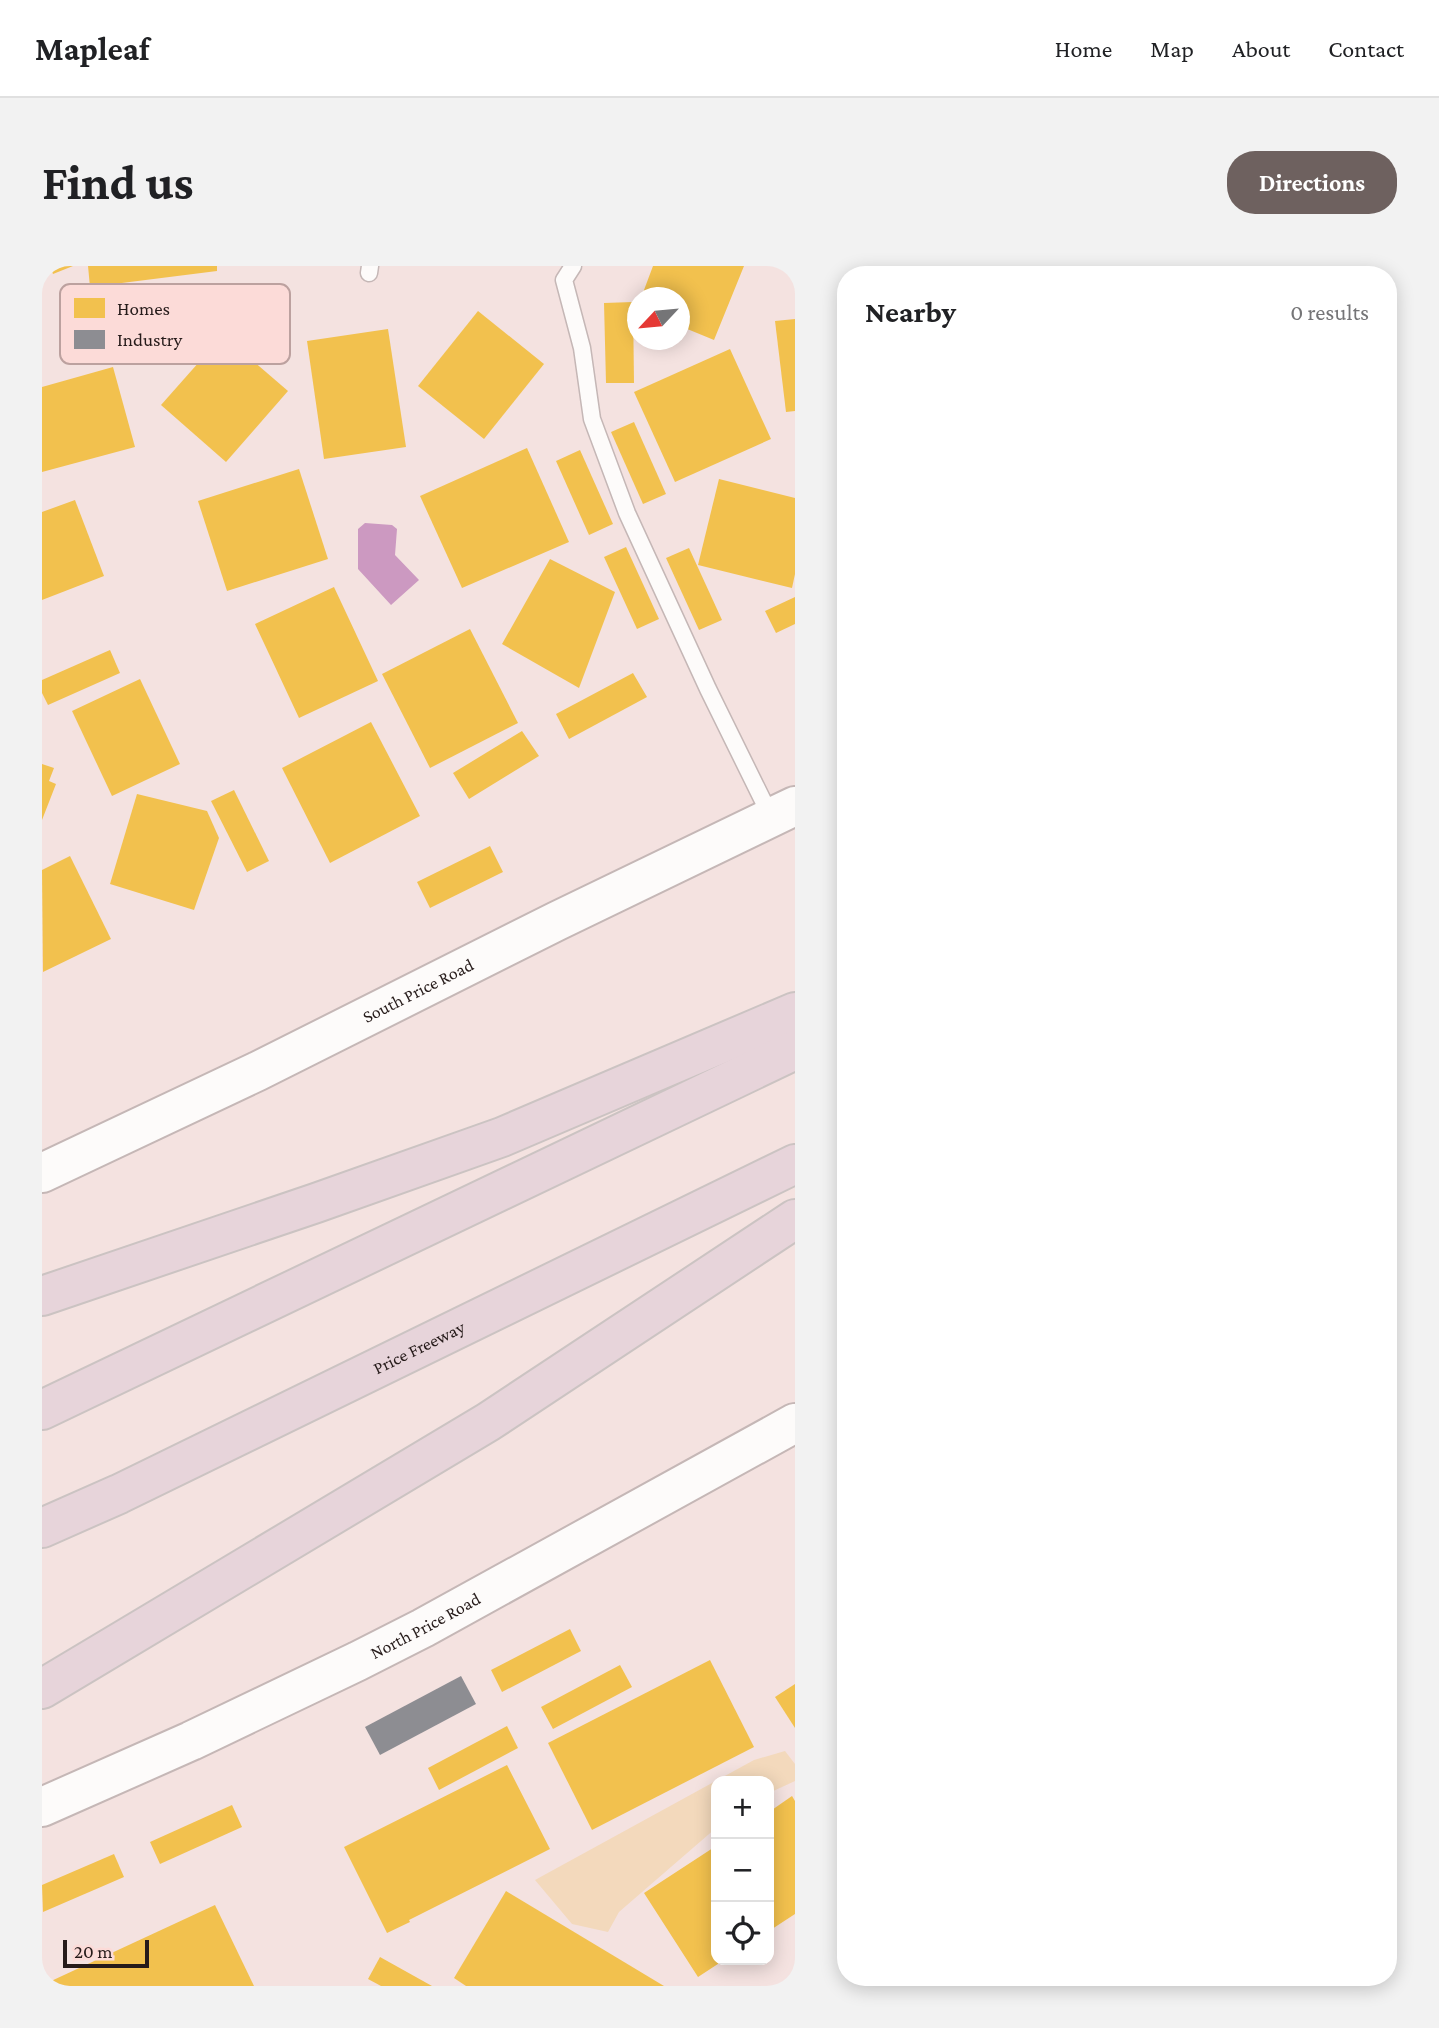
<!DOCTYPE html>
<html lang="en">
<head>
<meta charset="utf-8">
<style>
  body { margin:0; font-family:"Crimson Pro",serif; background:#f2f2f2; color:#202124 }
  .controls { position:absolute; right:21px; bottom:21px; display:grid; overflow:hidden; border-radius:14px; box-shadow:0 4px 18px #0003 }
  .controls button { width:63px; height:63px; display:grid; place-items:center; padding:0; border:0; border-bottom:2px solid #e0e0e0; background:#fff; color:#202124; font:35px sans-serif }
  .compass { position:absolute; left:585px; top:21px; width:63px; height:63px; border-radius:50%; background:#fff; box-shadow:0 4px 18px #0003; rotate:244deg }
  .scale { position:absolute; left:21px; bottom:18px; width:86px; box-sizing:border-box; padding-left:7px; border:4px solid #261b1a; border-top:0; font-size:19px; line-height:24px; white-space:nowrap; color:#261b1a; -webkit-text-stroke:5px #fcdbd8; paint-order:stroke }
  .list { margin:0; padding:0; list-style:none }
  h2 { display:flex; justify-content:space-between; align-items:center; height:91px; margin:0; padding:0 28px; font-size:30px }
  h2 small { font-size:23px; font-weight:400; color:#757577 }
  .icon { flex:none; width:38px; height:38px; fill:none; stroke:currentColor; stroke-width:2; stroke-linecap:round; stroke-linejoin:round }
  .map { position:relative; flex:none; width:753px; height:1720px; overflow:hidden; border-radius:28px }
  header { display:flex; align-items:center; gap:42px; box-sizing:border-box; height:98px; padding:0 35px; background:#fff; border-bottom:2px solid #e0e0e0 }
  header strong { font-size:33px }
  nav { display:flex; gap:38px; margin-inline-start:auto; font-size:24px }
  .intro { display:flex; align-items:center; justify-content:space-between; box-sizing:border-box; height:168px; padding:0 42px }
  h1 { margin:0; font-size:49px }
  .button { padding:18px 32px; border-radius:28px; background:#6e615f; color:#fff; font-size:24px; font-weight:700 }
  main { display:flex; gap:42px; padding:0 42px }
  aside { flex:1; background:#fff; border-radius:28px; box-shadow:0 4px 18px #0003 }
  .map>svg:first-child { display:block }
  .green { fill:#f3d9bc }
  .water { fill:#cc99c1 }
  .homes { fill:#f2c14e }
  .industry { fill:#8d8d92 }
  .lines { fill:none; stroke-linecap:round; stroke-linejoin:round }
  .service-casing { stroke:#c5b7b6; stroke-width:19 }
  .secondary-casing { stroke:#c5b7b6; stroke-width:42 }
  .motorway-casing { stroke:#cbc3c2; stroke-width:42 }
  .service { stroke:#fdfbfa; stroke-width:16 }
  .secondary { stroke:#fdfbfa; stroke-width:38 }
  .motorway { stroke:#e7d4da; stroke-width:38 }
  .labels { text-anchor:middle; stroke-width:7; stroke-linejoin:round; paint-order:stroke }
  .street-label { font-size:18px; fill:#261b1a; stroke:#fcdbd8 }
  .key { fill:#fcdbd8; stroke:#bca19f; stroke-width:2 }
  .key-label { font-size:19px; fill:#261b1a }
</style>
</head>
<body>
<header>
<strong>Mapleaf</strong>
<nav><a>Home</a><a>Map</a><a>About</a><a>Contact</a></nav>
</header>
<div class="intro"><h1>Find us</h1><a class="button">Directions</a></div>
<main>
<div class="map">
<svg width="753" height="1720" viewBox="0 0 753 1720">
  <rect width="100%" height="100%" fill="#f4e2e0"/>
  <path class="green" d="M743,1485L753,1498V1515L727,1527V1515H674V1562L577,1646L566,1666L530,1658L493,1614L712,1494Z"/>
  <path class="water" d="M323,257L350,259L355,263L353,289L377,314L349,339L316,303V263Z"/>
  <g class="homes">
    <path d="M8,0H31L11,8Z"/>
    <path d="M46,0H175V5L48,21Z"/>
    <path d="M611,0H702L672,74L638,60V32H599Z"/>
    <path d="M591,36L592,117H564L562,37Z"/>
    <path d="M436,45L502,98L442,173L376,120Z"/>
    <path d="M753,53V145L744,146L733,55Z"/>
    <path d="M346,63L364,181L282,193L265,75Z"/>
    <path d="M181,69L246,125L184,196L119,139Z"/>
    <path d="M688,83L729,173L633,216L592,126Z"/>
    <path d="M71,101L93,181L0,206V121Z"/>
    <path d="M592,156L624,228L601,238L569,166Z"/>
    <path d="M485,182L527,276L420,322L378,230Z"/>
    <path d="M538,184L571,258L547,269L514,195Z"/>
    <path d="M257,203L286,293L185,325L156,235Z"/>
    <path d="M677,213L753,232V308L750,322L656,299Z"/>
    <path d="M33,234L62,310L0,334V246Z"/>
    <path d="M584,281L617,353L595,363L562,291Z"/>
    <path d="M647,282L680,354L657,364L624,292Z"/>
    <path d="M508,293L573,326L537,422L460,378Z"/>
    <path d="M292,321L336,415L257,452L213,358Z"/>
    <path d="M753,331V358L734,367L723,345Z"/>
    <path d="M428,363L476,457L388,502L340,408Z"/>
    <path d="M68,384L78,407L6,439L0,427V414Z"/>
    <path d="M591,407L605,431L527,473L514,448Z"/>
    <path d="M98,413L138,498L70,530L30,445Z"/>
    <path d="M329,456L378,550L288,597L240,502Z"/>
    <path d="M480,465L497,490L427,533L411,507Z"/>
    <path d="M0,498L12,502L7,515L14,518L0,554Z"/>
    <path d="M192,524L227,595L205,606L169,535Z"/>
    <path d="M95,528L165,545L177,572L152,644L68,618Z"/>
    <path d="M448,580L461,606L388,642L375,616Z"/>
    <path d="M28,590L69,673L1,706L0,604Z"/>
    <path d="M528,1363L539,1385L460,1426L449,1404Z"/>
    <path d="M668,1394L712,1481L550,1564L506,1477Z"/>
    <path d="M578,1399L590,1421L511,1463L499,1441Z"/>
    <path d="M753,1418V1462L733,1431Z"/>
    <path d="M465,1460L476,1482L397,1524L386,1502Z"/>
    <path d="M465,1499L508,1583L367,1654L368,1656L345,1667L302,1581Z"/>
    <path d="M750,1530L753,1535V1648L727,1665V1546Z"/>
    <path d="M190,1539L200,1561L118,1598L108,1576Z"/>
    <path d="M674,1580V1694H682L656,1711L602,1627Z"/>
    <path d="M72,1588L82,1611L1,1646L0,1619Z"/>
    <path d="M464,1625L622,1720H424L412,1712Z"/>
    <path d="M173,1639L212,1720H9L7,1716Z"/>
    <path d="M338,1691L390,1720H339L326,1713Z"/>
  </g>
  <path class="industry" d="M419,1410L434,1438L338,1489L323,1461Z"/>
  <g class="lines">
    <defs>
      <g id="service">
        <path d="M531,0L522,14L540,82L550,153L585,247L666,423L729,551"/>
        <path d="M327,7L328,0"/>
      </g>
      <g id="secondary">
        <path id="s1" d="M0,907L216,805L515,655L753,540"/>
        <path id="s2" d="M0,1541L149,1475L316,1395L381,1362L753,1157"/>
      </g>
      <g id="motorway">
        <path d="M0,1030L274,937L460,871L753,746"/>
        <path d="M0,1144L753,784"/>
        <path id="s3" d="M0,1262L77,1228L753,898"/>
        <path d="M0,1423L446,1156L753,953"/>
      </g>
    </defs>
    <use href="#service" class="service-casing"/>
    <use href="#secondary" class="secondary-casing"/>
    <use href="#motorway" class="motorway-casing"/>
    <use href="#service" class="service"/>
    <use href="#secondary" class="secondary"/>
    <use href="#motorway" class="motorway"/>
  </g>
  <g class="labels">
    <g class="street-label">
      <text dy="6" stroke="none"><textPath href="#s1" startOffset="418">South Price Road</textPath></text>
      <text dy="6" stroke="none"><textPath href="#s3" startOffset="418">Price Freeway</textPath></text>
      <text dy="6" stroke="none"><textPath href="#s2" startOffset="424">North Price Road</textPath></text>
    </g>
  </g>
  <rect x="18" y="18" width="230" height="80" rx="10" class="key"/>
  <rect x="32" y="32" width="31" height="20" fill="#f2c14e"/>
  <rect x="32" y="64" width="31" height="19" fill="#8d8d92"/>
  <g class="key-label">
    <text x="75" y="49">Homes</text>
    <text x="75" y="80">Industry</text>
  </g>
</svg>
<div class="controls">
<button>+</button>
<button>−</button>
<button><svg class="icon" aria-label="locate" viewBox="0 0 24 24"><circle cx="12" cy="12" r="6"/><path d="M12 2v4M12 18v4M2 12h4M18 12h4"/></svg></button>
</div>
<svg class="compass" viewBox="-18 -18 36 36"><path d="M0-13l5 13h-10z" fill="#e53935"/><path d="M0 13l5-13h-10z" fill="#757577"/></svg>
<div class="scale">20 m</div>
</div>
<aside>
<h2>Nearby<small>0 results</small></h2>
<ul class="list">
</ul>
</aside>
</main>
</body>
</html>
